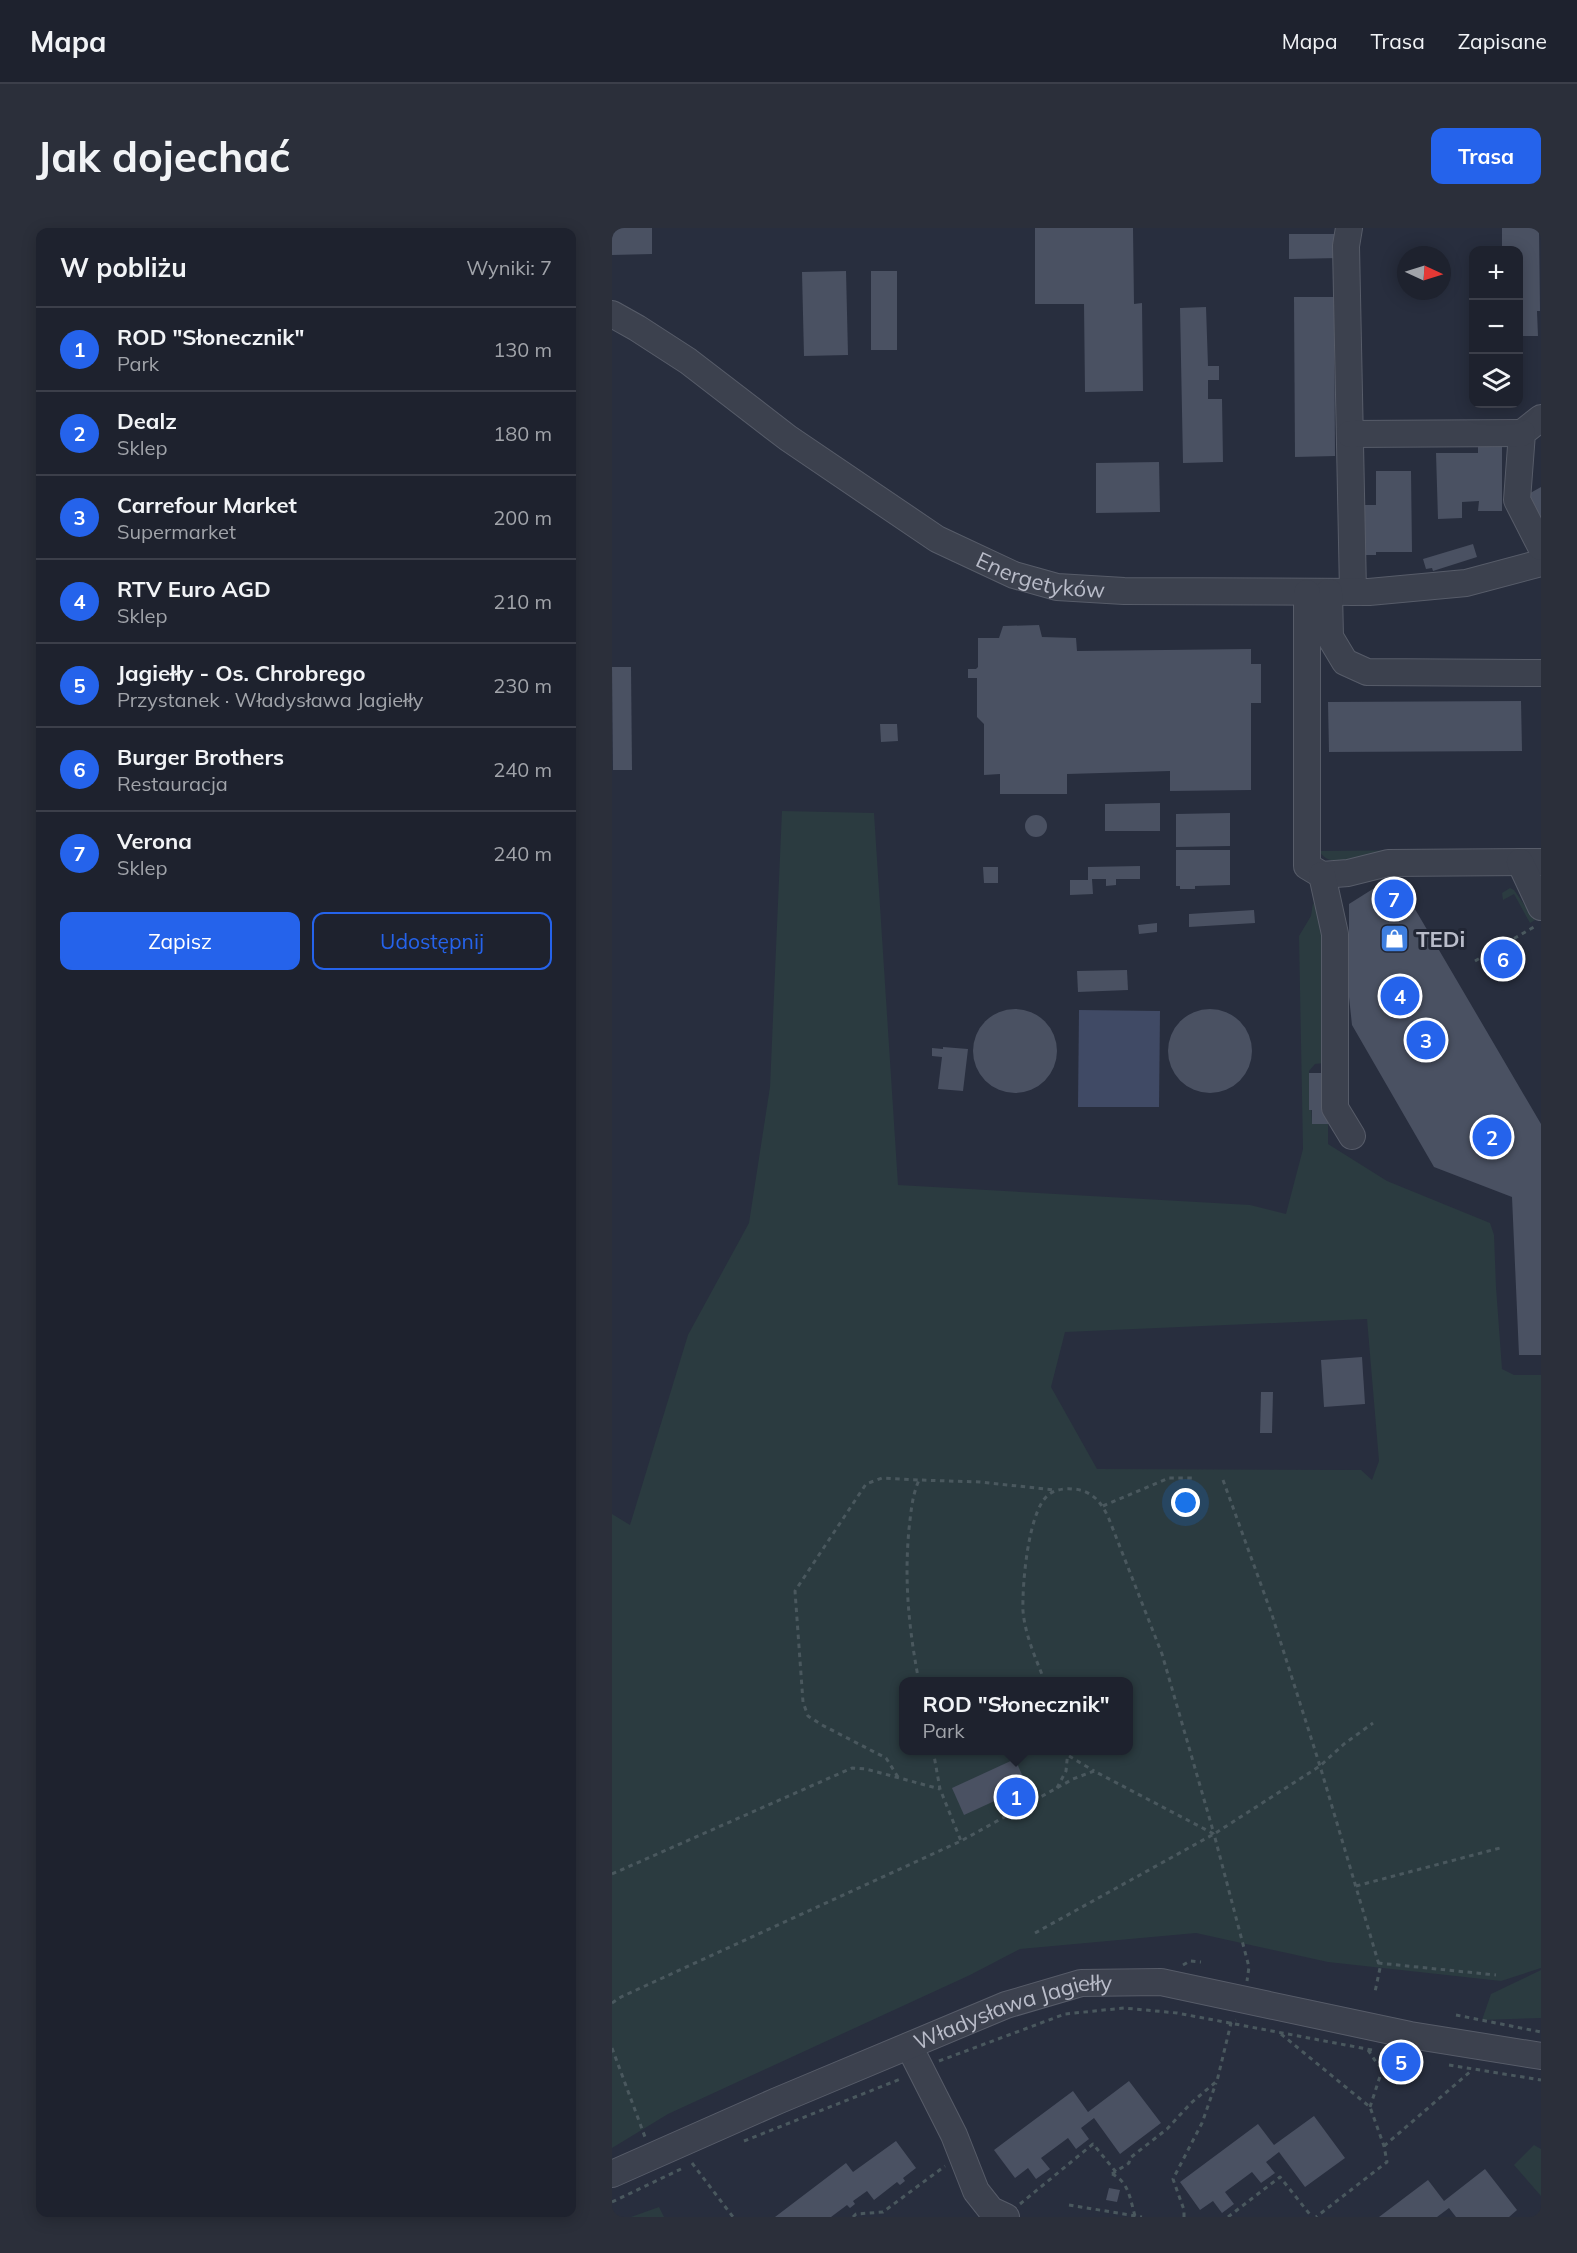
<!DOCTYPE html>
<html lang="pl">
<head>
<meta charset="utf-8">
<style>
  body { margin:0; font-family:Mulish,sans-serif; background:#2b2f3a; color:#f1f3f6 }
  .controls { position:absolute; right:18px; top:18px; display:grid; overflow:hidden; border-radius:12px; box-shadow:0 3px 15px #0003 }
  .controls button { width:54px; height:54px; display:grid; place-items:center; padding:0; border:0; border-bottom:2px solid #3c3f4a; background:#1e222e; color:#f1f3f6; font:30px sans-serif }
  .compass { position:absolute; left:785px; top:18px; width:54px; height:54px; border-radius:50%; background:#1e222e; box-shadow:0 3px 15px #0003; rotate:94deg }
  .you { position:absolute; left:574px; top:1275px; width:21px; height:21px; margin:-15px; border:4px solid #fff; border-radius:50%; background:#1a73e8; box-shadow:0 0 0 9px #1a73e833 }
  .badge { display:grid; place-items:center; width:39px; height:39px; border-radius:50%; background:#2563eb; color:#fff; font-size:20px; font-weight:700 }
  .pin { position:absolute; translate:-50% -50%; border:3px solid #fff; box-shadow:0 2px 6px #0006 }
  .popup { position:absolute; left:287px; top:1449px; width:234px; height:78px; box-sizing:border-box; display:grid; place-content:center; border-radius:12px; background:#1e222e; filter:drop-shadow(0 2px 4px #0005); font-size:20px; white-space:nowrap; color:#a1a4aa }
  .popup b { font-size:22px; color:#f1f3f6 }
  .popup::after { content:''; position:absolute; left:50%; top:100%; margin-left:-12px; border:12px solid transparent; border-top-color:#1e222e }
  .list { margin:0; padding:0; list-style:none }
  h2 { display:flex; justify-content:space-between; align-items:center; height:78px; margin:0; padding:0 24px; font-size:26px }
  h2 small { font-size:20px; font-weight:400; color:#a1a4aa }
  .list li { display:grid; grid-template-columns:39px 1fr auto; gap:18px; align-items:center; box-sizing:border-box; height:84px; padding:0 24px; border-top:2px solid #3c3f4a }
  .list b { display:block; font-size:22px; white-space:nowrap }
  .list p { margin:0; font-size:20px; white-space:nowrap; color:#a1a4aa }
  .list em { font-size:20px; font-style:normal; color:#a1a4aa }
  .actions { display:flex; gap:12px; padding:18px 24px }
  .actions a { flex:1; padding:14px 0; border:2px solid #2563eb; border-radius:12px; text-align:center; font-size:21px; color:#2563eb }
  .actions .main { background:#2563eb; color:#fff }
  .icon { flex:none; width:33px; height:33px; fill:none; stroke:currentColor; stroke-width:2; stroke-linecap:round; stroke-linejoin:round }
  .map { position:relative; flex:none; width:929px; height:1989px; overflow:hidden; border-radius:12px }
  header { display:flex; align-items:center; gap:36px; box-sizing:border-box; height:84px; padding:0 30px; background:#1e222e; border-bottom:2px solid #3c3f4a }
  header strong { font-size:28px }
  nav { display:flex; gap:33px; margin-inline-start:auto; font-size:21px }
  .intro { display:flex; align-items:center; justify-content:space-between; box-sizing:border-box; height:144px; padding:0 36px }
  h1 { margin:0; font-size:42px }
  .button { padding:15px 27px; border-radius:12px; background:#2563eb; color:#fff; font-size:21px; font-weight:700 }
  main { display:flex; gap:36px; padding:0 36px }
  aside { flex:1; background:#1e222e; border-radius:12px; box-shadow:0 3px 15px #0003 }
  .map>svg:first-child { display:block }
  .green { fill:#2b3b40; fill-rule:evenodd }
  .water { fill:#404a65 }
  .building { fill:#4a5162 }
  .lines { fill:none; stroke-linecap:round; stroke-linejoin:round }
  .minor-casing { stroke:#575c69; stroke-width:28 }
  .path { stroke:#4a585e; stroke-width:3; stroke-dasharray:4.5 4.5; stroke-linecap:butt }
  .minor { stroke:#3c414e; stroke-width:26 }
  .labels { text-anchor:middle; stroke-width:6; stroke-linejoin:round; paint-order:stroke }
  .street-label { font-size:22px; fill:#b9bcc9; stroke:#212634 }
  .poi-label { font-size:22px; font-weight:bold; fill:#b9bcc9; stroke:#212634; text-anchor:start }
</style>
</head>
<body>
<header>
<strong>Mapa</strong>
<nav><a>Mapa</a><a>Trasa</a><a>Zapisane</a></nav>
</header>
<div class="intro"><h1>Jak dojechać</h1><a class="button">Trasa</a></div>
<main>
<aside>
<h2>W pobliżu<small>Wyniki: 7</small></h2>
<ul class="list">
<li><span class="badge">1</span><div><b>ROD &quot;Słonecznik&quot;</b><p>Park</p></div><em>130 m</em></li>
<li><span class="badge">2</span><div><b>Dealz</b><p>Sklep</p></div><em>180 m</em></li>
<li><span class="badge">3</span><div><b>Carrefour Market</b><p>Supermarket</p></div><em>200 m</em></li>
<li><span class="badge">4</span><div><b>RTV Euro AGD</b><p>Sklep</p></div><em>210 m</em></li>
<li><span class="badge">5</span><div><b>Jagiełły - Os. Chrobrego</b><p>Przystanek · Władysława Jagiełły</p></div><em>230 m</em></li>
<li><span class="badge">6</span><div><b>Burger Brothers</b><p>Restauracja</p></div><em>240 m</em></li>
<li><span class="badge">7</span><div><b>Verona</b><p>Sklep</p></div><em>240 m</em></li>
</ul>
<div class="actions"><a class="main">Zapisz</a><a>Udostępnij</a></div>
</aside>
<div class="map">
<svg width="929" height="1989" viewBox="0 0 929 1989">
  <rect width="100%" height="100%" fill="#282e3e"/>
  <g class="green">
    <path d="M170,583L262,585L286,957L638,977L674,986L691,921L687,708L699,688L701,675L712,691V835L703,836L697,843L700,895L716,896V916L775,953L878,995L882,1007L884,1059L890,1141L902,1147H929V1740L889,1753L716,1734L584,1705L408,1721L358,1747L56,1886L0,1920V1286L18,1297L76,1107L137,995L158,859ZM755,1091L767,1233L760,1252L749,1242L485,1241L439,1159L453,1104ZM292,1454H516V1522H292Z"/>
    <path d="M929,621L742,633C729,633 715,636 707,623Z"/>
    <path d="M898,660L902,662L923,692L918,695L902,666L891,672L890,665Z"/>
    <path d="M929,1742V1790L870,1792L879,1766Z"/>
    <path d="M922,1917L929,1921V1968L902,1937Z"/>
    <path d="M47,1979L52,1989H19Z"/>
  </g>
  <path class="water" d="M467,782L548,783L547,879H466Z"/>
  <g class="building">
    <path d="M0,0H40V26L0,27Z"/>
    <path d="M423,0H521L522,76L530,75L531,163L473,164L472,76H423Z"/>
    <path d="M890,0H927L928,83H925L926,108H909V131H906V22H890Z"/>
    <path d="M677,6H727V30L677,31Z"/>
    <path d="M234,43L236,127L192,128L190,44Z"/>
    <rect x="259" y="43" width="26" height="79"/>
    <path d="M682,69H722L723,228L683,229Z"/>
    <path d="M594,79L596,138H607V152H596V171H610L611,234L571,235L568,80Z"/>
    <path d="M866,218H890V283H866L867,273L850,274V290L826,291L824,225H866Z"/>
    <path d="M547,234L548,284L484,285V235Z"/>
    <path d="M764,243H799L800,324H764V327H751L750,277H764Z"/>
    <path d="M929,259V302L911,269Z"/>
    <path d="M861,316L865,329L821,343L820,340L814,341L811,331Z"/>
    <path d="M427,397L430,409L464,410L465,423L639,421V436H649V475H639V562L558,563V543L455,546V566H388V546L372,547V496L365,489V450H356V441H364L366,439V410H387L391,398Z"/>
    <path d="M0,439H19L20,542H1Z"/>
    <path d="M909,473L910,523L717,524L716,474Z"/>
    <path d="M268,496H285L286,513L269,514Z"/>
    <path d="M548,575V603H493V576Z"/>
    <path d="M618,585V618L564,619V586Z"/>
    <circle cx="424" cy="598" r="11"/>
    <path d="M564,622H618V657L583,658V661H568V658H564Z"/>
    <path d="M528,638V651H504V657L494,658V651H480L481,666L458,667V652H476V639Z"/>
    <path d="M371,639H386V655H372Z"/>
    <path d="M783,647L929,896V1127H907L900,969L822,939L740,797L737,769V676Z"/>
    <path d="M642,682L643,695L577,699V686Z"/>
    <path d="M545,695V704L527,706L526,697Z"/>
    <path d="M895,725L898,731L887,737L884,732Z"/>
    <path d="M515,742L516,762L466,764L465,743Z"/>
    <circle cx="598" cy="823" r="42"/>
    <circle cx="403" cy="823" r="42"/>
    <path d="M331,819L356,821L351,863L326,861L330,829L320,828V820L331,821Z"/>
    <path d="M697,845H716V896H700V882H697Z"/>
    <path d="M750,1129L753,1176L712,1179L709,1132Z"/>
    <path d="M649,1164H661L660,1205H648Z"/>
    <path d="M403,1531L415,1558L352,1587L340,1560Z"/>
    <path d="M517,1853L549,1895L508,1926L482,1890L469,1900L477,1911L464,1921L456,1910L429,1930L438,1941L424,1951L416,1940L403,1950L382,1922L461,1863L476,1884Z"/>
    <path d="M702,1888L733,1930L693,1959L667,1924L654,1934L663,1945L649,1955L640,1944L613,1964L622,1976L610,1985L601,1973L588,1982L568,1954L646,1896L662,1917Z"/>
    <path d="M284,1913L304,1940L291,1950L293,1953L288,1957L285,1954L262,1972L255,1963L241,1973L243,1976L238,1980L235,1977L219,1989H163L234,1935L241,1944Z"/>
    <path d="M873,1941L905,1982L897,1989H844L837,1980L825,1989H767L816,1952L832,1973Z"/>
    <path d="M497,1960L508,1962L505,1974L494,1972Z"/>
  </g>
  <g class="lines">
    <defs>
      <g id="minor">
        <path d="M737,0L734,18L741,364"/>
        <path id="s1" d="M0,86L25,100L76,133L176,210L325,311L402,347L445,359L512,363L757,364L854,355L929,335"/>
        <path d="M929,190L910,205L905,272L929,319"/>
        <path d="M738,206L910,205"/>
        <path d="M717,364L718,409L733,434L755,444L929,445"/>
        <path d="M695,365V638L710,647L736,645L776,635L929,634"/>
        <path d="M908,634L929,679"/>
        <path d="M710,647L723,706V880L740,908"/>
        <path d="M297,1818L342,1907L364,1963L379,1982L394,1989"/>
        <path id="s2" d="M0,1946L165,1873L394,1777L469,1755L549,1754L798,1807L929,1828"/>
      </g>
    </defs>
    <use href="#minor" class="minor-casing"/>
    <g class="path">
      <path d="M863,733L922,699"/>
      <path d="M611,1252L660,1387L708,1538L768,1740L763,1764"/>
      <path d="M491,1278L557,1250H583"/>
      <path d="M307,1454C297,1402 292,1354 297,1301C299,1284 300,1268 307,1252L368,1254L443,1262"/>
      <path d="M433,1454C424,1431 413,1407 411,1383C410,1357 416,1286 435,1268C441,1262 452,1260 461,1261C480,1262 490,1275 497,1291L550,1426L602,1606"/>
      <path d="M321,1522L328,1561L349,1613"/>
      <path d="M457,1528L482,1543"/>
      <path d="M286,1549L274,1530L210,1497L196,1488L191,1474L183,1363L254,1256L270,1250L307,1252"/>
      <path d="M445,1560L454,1543L456,1522"/>
      <path d="M0,1646L240,1540L254,1541L328,1561"/>
      <path d="M744,1658L888,1620"/>
      <path d="M423,1705L602,1606L708,1538L732,1516L761,1495"/>
      <path d="M766,1735L884,1747"/>
      <path d="M571,1737L578,1733L589,1734"/>
      <path d="M0,1775L9,1769L349,1613L461,1551L482,1543L602,1606L637,1739L635,1753"/>
      <path d="M844,1787L929,1804"/>
      <path d="M669,1806L758,1879L772,1918L775,1934L704,1989"/>
      <path d="M0,1820L33,1909"/>
      <path d="M756,1822C760,1827 763,1834 768,1838C783,1849 796,1842 809,1832"/>
      <path d="M327,1833L453,1786L512,1780L565,1785L760,1822"/>
      <path d="M837,1837L929,1852"/>
      <path d="M758,1879L776,1824"/>
      <path d="M132,1913L291,1850"/>
      <path d="M772,1918L859,1843"/>
      <path d="M80,1935L121,1989"/>
      <path d="M500,1946L517,1935L518,1930L555,1901L579,1875L605,1853L619,1795L624,1792"/>
      <path d="M500,1946C517,1954 518,1971 523,1988"/>
      <path d="M0,1974L69,1941"/>
      <path d="M408,1976L481,1916L504,1944"/>
      <path d="M457,1977L530,1989"/>
      <path d="M241,1989L244,1986L271,1984L333,1938"/>
      <path d="M572,1989V1982L561,1951L590,1895L604,1855"/>
      <path d="M616,1989L668,1949L700,1989"/>
    </g>
    <use href="#minor" class="minor"/>
  </g>
  <defs>
    <symbol id="shop-square" viewBox="-11 -11 22 22"><rect x="-9" y="-9" width="18" height="18" rx="4" fill="#3f7fe0" stroke="#212634"/><path d="M-5-2.5h2.3a2.7 3.5 0 0 1 5.4 0H5L5.5 6h-11ZM-1.5-2.5h3a1.5 2.3 0 0 0-3 0Z" fill="#fff"/></symbol>
  </defs>
  <g fill-rule="evenodd">
    <use href="#shop-square" x="766" y="694" width="33" height="33"/>
  </g>
  <g class="labels">
    <g class="street-label">
      <text dy="8" stroke="none"><textPath href="#s1" startOffset="507">Energetyków</textPath></text>
      <text dy="8" stroke="none"><textPath href="#s2" startOffset="434">Władysława Jagiełły</textPath></text>
    </g>
    <g class="poi-label">
      <text x="804" y="719">TEDi</text>
    </g>
  </g>
</svg>
<div class="controls">
<button>+</button>
<button>−</button>
<button><svg class="icon" aria-label="layers" viewBox="0 0 24 24"><path d="M12 4l9 5-9 5-9-5zM3 14l9 5 9-5"/></svg></button>
</div>
<svg class="compass" viewBox="-18 -18 36 36"><path d="M0-13l5 13h-10z" fill="#e53935"/><path d="M0 13l5-13h-10z" fill="#a1a4aa"/></svg>
<div class="you"></div>
<div class="pin badge" style="left:404px;top:1569px">1</div>
<div class="popup"><b>ROD &quot;Słonecznik&quot;</b>Park</div>
<div class="pin badge" style="left:880px;top:909px">2</div>
<div class="pin badge" style="left:814px;top:812px">3</div>
<div class="pin badge" style="left:788px;top:768px">4</div>
<div class="pin badge" style="left:789px;top:1834px">5</div>
<div class="pin badge" style="left:891px;top:731px">6</div>
<div class="pin badge" style="left:782px;top:671px">7</div>
</div>
</main>
</body>
</html>
